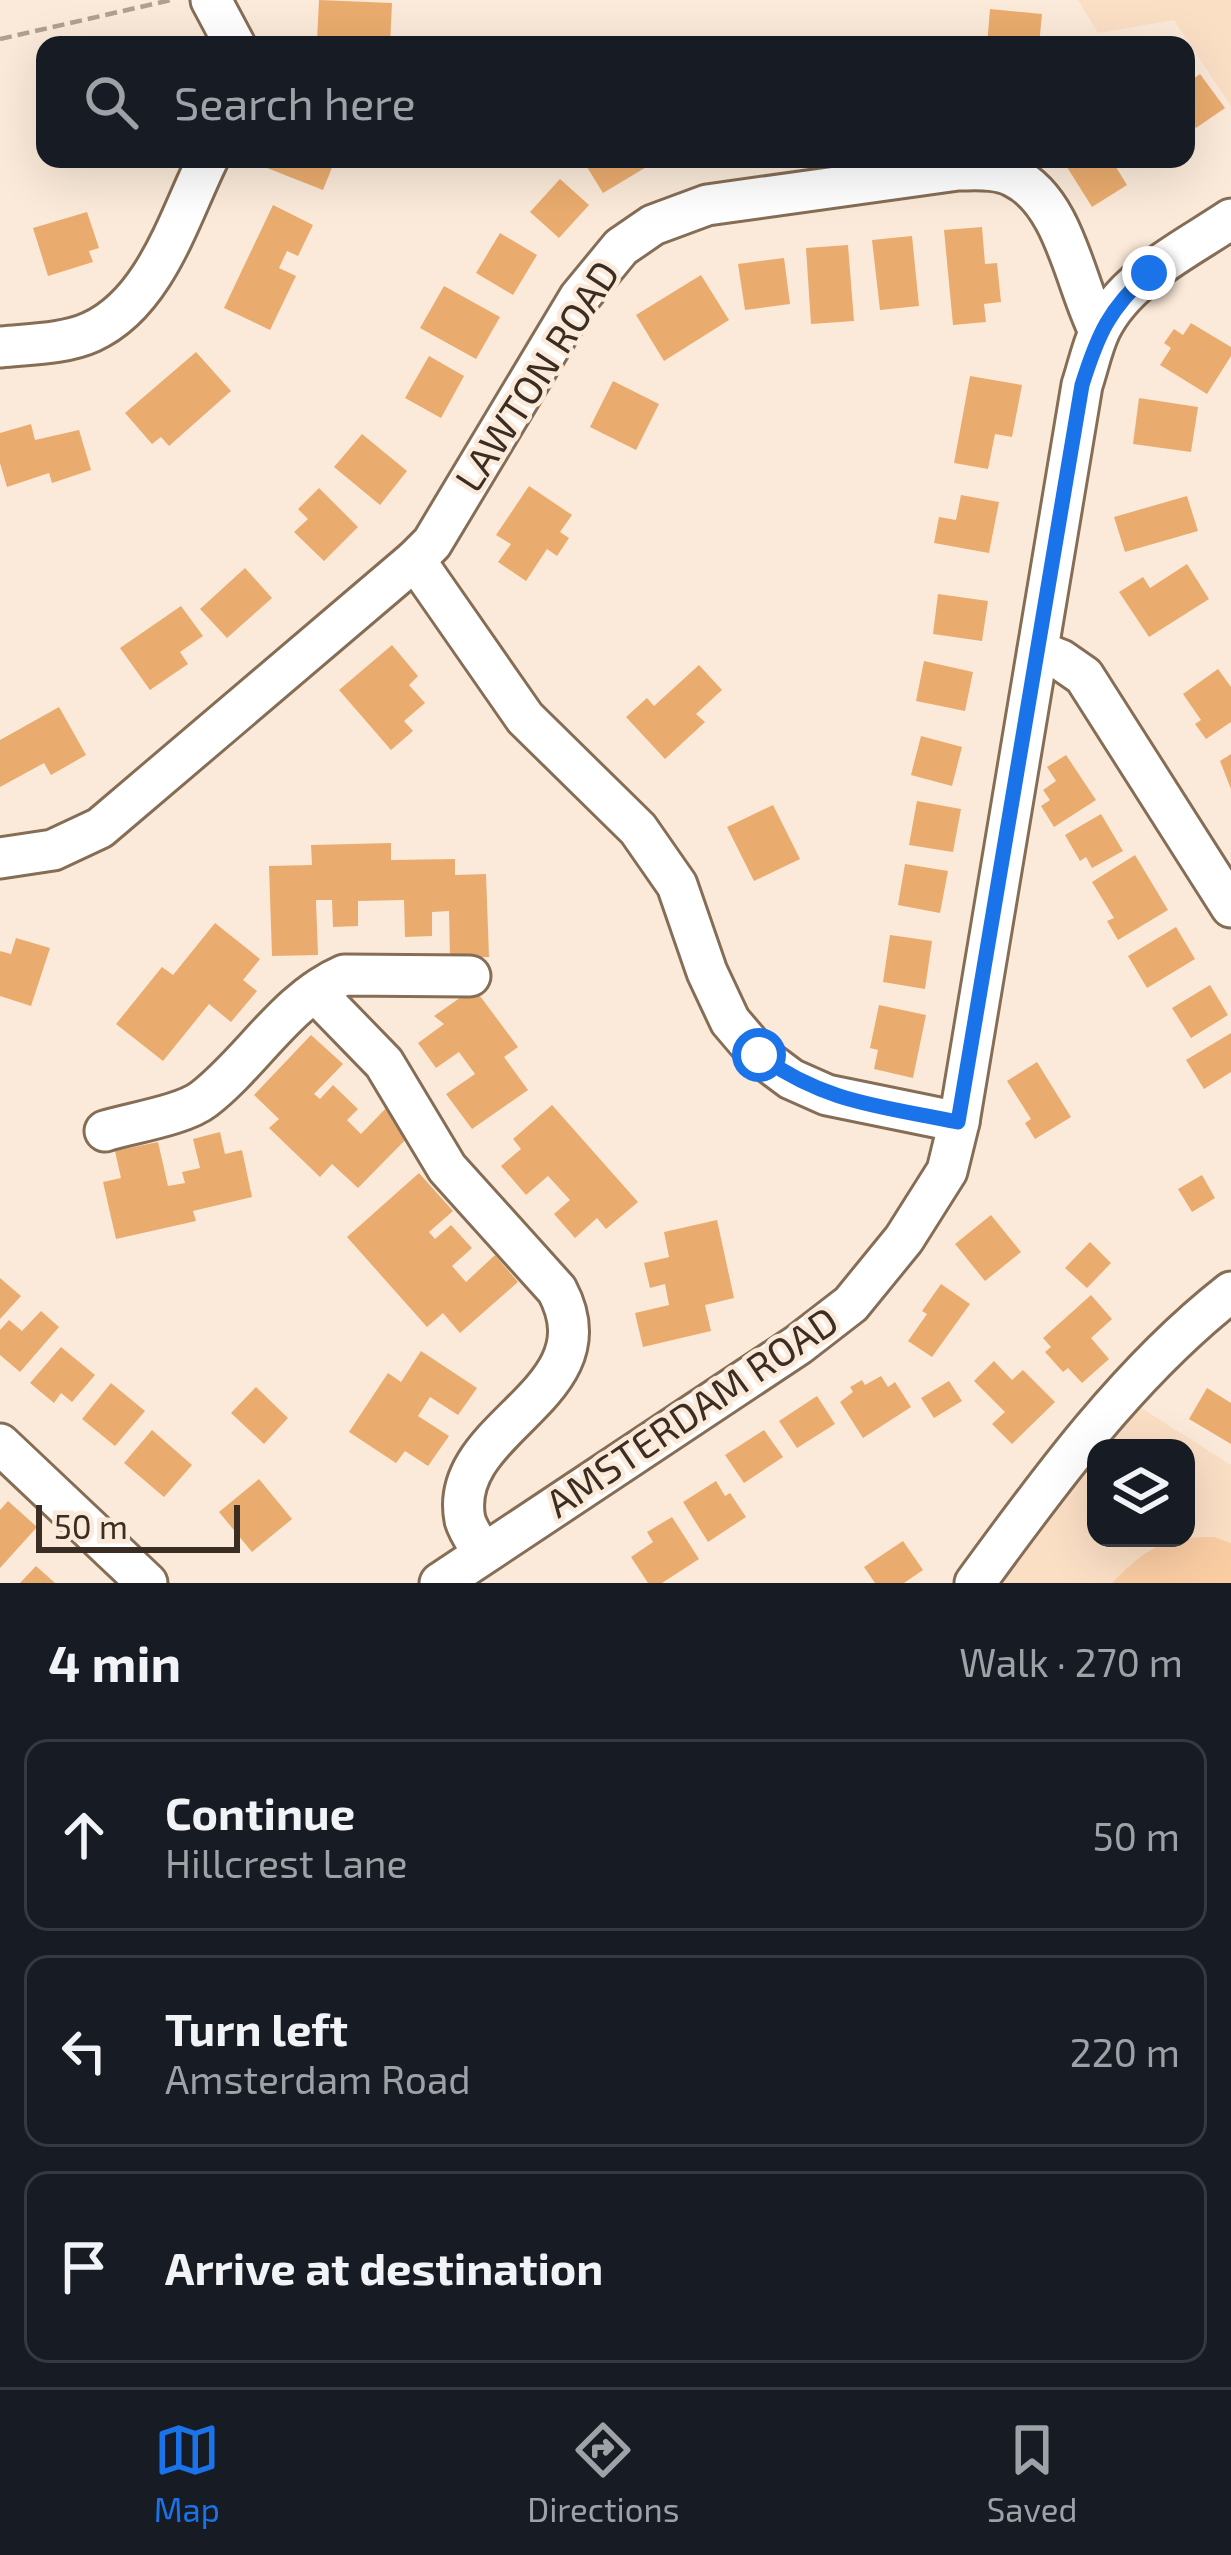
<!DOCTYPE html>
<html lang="en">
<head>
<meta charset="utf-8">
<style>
  body { margin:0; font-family:"Exo 2",sans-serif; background:#242831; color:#f1f3f6 }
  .controls { position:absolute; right:36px; bottom:36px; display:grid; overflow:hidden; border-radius:24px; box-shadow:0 12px 48px #0002 }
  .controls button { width:108px; height:108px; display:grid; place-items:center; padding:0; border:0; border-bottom:3px solid #363941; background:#171b24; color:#f1f3f6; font:60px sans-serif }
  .scale { position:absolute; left:36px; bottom:30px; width:204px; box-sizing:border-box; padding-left:12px; border:6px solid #3a2e24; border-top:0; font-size:33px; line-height:42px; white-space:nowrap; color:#3a2e24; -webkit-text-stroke:9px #fbead9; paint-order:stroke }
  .stop { position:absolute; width:36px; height:36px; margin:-27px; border:9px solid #1a73e8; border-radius:50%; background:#fff }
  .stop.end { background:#1a73e8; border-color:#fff; box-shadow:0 3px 12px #0008 }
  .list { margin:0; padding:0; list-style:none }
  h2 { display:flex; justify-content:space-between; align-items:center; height:156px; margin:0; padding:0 48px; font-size:51px }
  h2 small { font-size:39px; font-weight:400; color:#9ea1a6 }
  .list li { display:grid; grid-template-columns:78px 1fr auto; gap:36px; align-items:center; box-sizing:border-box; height:192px; margin:0 24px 24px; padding:0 24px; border:3px solid #363941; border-radius:24px }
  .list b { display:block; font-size:45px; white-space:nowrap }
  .list p { margin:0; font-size:39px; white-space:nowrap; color:#9ea1a6 }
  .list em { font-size:39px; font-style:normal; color:#9ea1a6 }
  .icon { flex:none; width:66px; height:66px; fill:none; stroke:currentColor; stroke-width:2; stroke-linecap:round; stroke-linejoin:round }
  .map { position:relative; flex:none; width:1231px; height:1583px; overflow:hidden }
  .search { position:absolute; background:#171b24; box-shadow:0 12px 48px #0002; left:36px; right:36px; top:36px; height:132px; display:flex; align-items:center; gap:30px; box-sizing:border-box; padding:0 42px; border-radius:24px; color:#9ea1a6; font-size:45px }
  .sheet { height:804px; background:#171b24 }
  nav { display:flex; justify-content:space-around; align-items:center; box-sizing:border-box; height:168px; border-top:3px solid #363941; background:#171b24; font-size:33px; color:#9ea1a6 }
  nav a { display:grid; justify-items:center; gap:6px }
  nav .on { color:#1a73e8 }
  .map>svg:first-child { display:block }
  .built { fill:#fbdfc5 }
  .green { fill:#facca2 }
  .building { fill:#eaac6e }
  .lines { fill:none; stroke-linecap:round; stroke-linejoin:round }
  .minor-casing { stroke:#866d55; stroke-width:45 }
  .path { stroke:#afa091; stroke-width:4.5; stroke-dasharray:12 6; stroke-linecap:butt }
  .minor { stroke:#fff; stroke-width:39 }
  .route { stroke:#1a73e8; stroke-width:15 }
  .labels { text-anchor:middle; stroke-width:9; stroke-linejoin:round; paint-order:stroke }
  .street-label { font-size:39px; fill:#3a2e24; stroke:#fbead9 }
</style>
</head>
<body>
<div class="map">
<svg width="1231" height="1583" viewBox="0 0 1231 1583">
  <rect width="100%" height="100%" fill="#fbead9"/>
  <g class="built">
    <path d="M1078,0H1231V106L1174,20L1098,33Z"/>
    <path d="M1138,1406L1231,1465V1583H992L1096,1455V1538H1186V1448H1102Z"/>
  </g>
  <path class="green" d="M1214,1537L1231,1543V1583H1112C1147,1547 1164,1537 1214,1537Z"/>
  <g class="building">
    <path d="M319,0L392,3L390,45L317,40Z"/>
    <path d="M990,9L1042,14L1039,45H987Z"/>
    <path d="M1200,74L1225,108L1196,128L1186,114V84Z"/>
    <path d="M265,159H331L335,160L323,190L262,166Z"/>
    <path d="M582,159H644L648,166L603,193Z"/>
    <path d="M1062,159H1111L1127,185L1092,207Z"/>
    <path d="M560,179L589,205L559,238L530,212Z"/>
    <path d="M273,205L313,225L298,256L287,251L279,268L296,276L270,330L224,308Z"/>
    <path d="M87,212L99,248L89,251L93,262L48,276L33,228Z"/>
    <path d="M982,227L985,264L997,263L1001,302L984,304L986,322L953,325L944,230Z"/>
    <path d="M500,233L537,255L513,295L476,273Z"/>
    <path d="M912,236L919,306L880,310L872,240Z"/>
    <path d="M848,245L854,321L811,324L806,248Z"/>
    <path d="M784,258L790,304L745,310L738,264Z"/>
    <path d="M701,275L729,320L664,361L636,315Z"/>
    <path d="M444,286L500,317L476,359L420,328Z"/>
    <path d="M1191,323L1231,347V356L1207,394L1160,365L1171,348L1164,343L1174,329L1183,335Z"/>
    <path d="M196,352L231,391L169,446L161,437L152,444L125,413Z"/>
    <path d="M429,356L464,376L441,418L405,398Z"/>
    <path d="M970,376L1022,385L1012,437L995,434L988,469L954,463Z"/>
    <path d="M613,381L659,404L636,450L590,427Z"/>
    <path d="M1139,398L1198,407L1191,452L1133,444Z"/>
    <path d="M31,424L35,440L79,430L91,470L52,483L49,473L7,487L0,463V433Z"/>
    <path d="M362,434L407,471L380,505L334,467Z"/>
    <path d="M529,486L572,515L560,532L569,538L557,556L547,549L526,581L498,562L511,544L496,535Z"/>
    <path d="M319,488L358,527L324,561L294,532L308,519L298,509Z"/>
    <path d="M961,495L999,502L989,553L934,543L939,517L956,520Z"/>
    <path d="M1187,496L1198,531L1125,552L1114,517Z"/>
    <path d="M1187,564L1209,599L1149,637L1119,592L1143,577L1150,588Z"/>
    <path d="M245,568L272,598L227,638L200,609Z"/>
    <path d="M938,594L988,601L982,641L933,634Z"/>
    <path d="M181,606L203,636L180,652L188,664L150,690L120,648Z"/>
    <path d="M392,645L418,676L409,685L425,703L404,721L413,731L391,750L339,690Z"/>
    <path d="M924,661L973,672L965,711L916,701Z"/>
    <path d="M699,665L722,690L696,714L705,722L665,759L626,717L647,698L654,706Z"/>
    <path d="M1218,669L1231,687V722L1206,739L1195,724L1201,720L1183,694Z"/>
    <path d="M59,707L86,755L51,775L44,763L0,787V740Z"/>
    <path d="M921,736L962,747L952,786L911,775Z"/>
    <path d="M1231,754V789L1220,761Z"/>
    <path d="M1066,755L1096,800L1054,827L1041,806L1050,800L1043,790L1056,781L1047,767Z"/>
    <path d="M917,801L961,809L953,852L909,845Z"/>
    <path d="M773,805L800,859L754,881L727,827Z"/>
    <path d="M1101,814L1123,851L1092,868L1086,857L1080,861L1065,835Z"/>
    <path d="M391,843V860L455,859V875L486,874L489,957L450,958L449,911L432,912V936L405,937L404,900L358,901V926L333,927L332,900H316L318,955L272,956L269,866L312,865L311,845Z"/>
    <path d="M1135,855L1168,910L1118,940L1107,921L1114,918L1092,882Z"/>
    <path d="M905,864L948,871L940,913L898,905Z"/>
    <path d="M215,923L260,959L243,980L257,991L231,1022L209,1004L163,1061L116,1024L162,967L173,975Z"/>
    <path d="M1176,927L1195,959L1147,988L1128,956Z"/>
    <path d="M890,935L932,941L925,989L883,982Z"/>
    <path d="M16,938L50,948L31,1006L0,996V951L11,954Z"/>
    <path d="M1210,985L1228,1015L1191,1038L1172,1008Z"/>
    <path d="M474,988L518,1047L504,1057L528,1090L472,1129L446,1094L475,1074L459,1052L436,1068L418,1043L444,1024L434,1016Z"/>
    <path d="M879,1005L926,1015L913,1078L874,1069L878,1050L870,1048Z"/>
    <path d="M1231,1033V1072L1204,1089L1186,1060Z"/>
    <path d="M311,1035L343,1064L314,1094L320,1099L333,1085L358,1109L347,1120L361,1134L388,1106L414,1131L358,1188L332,1164L320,1177L269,1128L279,1119L254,1095Z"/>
    <path d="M1037,1062L1071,1117L1035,1139L1025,1123L1031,1119L1007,1081Z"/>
    <path d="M552,1105L638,1202L606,1229L597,1218L575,1238L554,1214L570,1200L548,1176L526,1195L501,1166L521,1149L513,1139Z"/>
    <path d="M220,1132L225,1154L242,1150L252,1197L193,1211L196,1221L116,1239L103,1182L121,1178L115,1151L158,1142L168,1186L185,1183L182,1172L200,1168L193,1139Z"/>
    <path d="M419,1173L453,1211L429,1232L435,1239L451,1225L472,1248L452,1266L466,1282L495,1255L518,1282L460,1333L443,1313L427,1327L347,1237Z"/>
    <path d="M1202,1175L1215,1198L1192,1212L1178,1189Z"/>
    <path d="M991,1215L1021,1252L985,1281L955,1244Z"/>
    <path d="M717,1220L734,1298L705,1305L711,1331L643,1347L635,1313L669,1305L665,1284L650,1288L644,1263L669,1257L664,1232Z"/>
    <path d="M1090,1242L1111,1263L1087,1288L1065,1268Z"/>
    <path d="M0,1278L21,1296L0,1319Z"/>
    <path d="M941,1284L970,1304L932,1357L908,1341L927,1314L922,1311Z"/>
    <path d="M1091,1295L1112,1319L1091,1338L1109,1359L1082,1383L1068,1368L1063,1372L1045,1352L1051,1347L1043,1338Z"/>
    <path d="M41,1311L59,1327L20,1372L0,1355V1330L9,1320L22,1331Z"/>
    <path d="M61,1347L95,1375L72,1402L61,1393L54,1403L30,1383Z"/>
    <path d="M421,1351L477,1388L458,1415L430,1397L418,1416L449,1436L428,1466L405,1451L396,1463L349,1432L388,1373L401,1382Z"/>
    <path d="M994,1361L1012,1380L1023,1370L1055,1402L1012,1444L992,1424L1005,1412L974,1381Z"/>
    <path d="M881,1376L888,1387L895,1382L911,1407L863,1438L840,1402L853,1392L850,1387L862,1380L865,1385Z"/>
    <path d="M949,1381L962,1401L934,1418L921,1398Z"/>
    <path d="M111,1383L145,1411L115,1446L82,1419Z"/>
    <path d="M256,1387L288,1418L264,1444L231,1413Z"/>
    <path d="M1207,1388L1231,1403V1444L1189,1419Z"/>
    <path d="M817,1396L835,1424L797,1448L779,1421Z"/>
    <path d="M152,1430L192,1465L164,1497L124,1463Z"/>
    <path d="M764,1430L783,1457L744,1483L725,1455Z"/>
    <path d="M259,1479L292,1519L252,1552L219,1512Z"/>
    <path d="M716,1481L725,1496L730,1493L746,1517L708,1542L683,1502Z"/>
    <path d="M8,1501L37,1527L0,1568V1510Z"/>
    <path d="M672,1517L699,1559L662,1583H648L631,1557L653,1542L647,1532Z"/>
    <path d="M903,1541L923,1570L904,1583H875L864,1567Z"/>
    <path d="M36,1566L55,1583H20Z"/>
  </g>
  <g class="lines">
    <defs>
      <g id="minor">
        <path d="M211,0L235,45"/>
        <path d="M0,347C29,344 65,344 91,332C155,303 179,218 208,159"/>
        <path d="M415,560L525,718L638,829L677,885L707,972L730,1021L759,1055L791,1079L827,1095L959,1122"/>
        <path d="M1038,651L1061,660L1084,676L1231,907"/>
        <path d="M0,858L53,850L100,828L415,560L432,543L579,298L621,247L653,225L707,205L958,170C977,170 997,168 1014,177C1065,202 1075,284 1099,331"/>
        <path d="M315,992L384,1063L447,1168L557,1290C613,1395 446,1426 465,1520C468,1531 477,1543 483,1553"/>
        <path d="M105,1131C131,1123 184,1115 204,1099C253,1061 285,1001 344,975L470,976"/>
        <path d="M0,1444L147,1583"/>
        <path d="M440,1583L798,1345L851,1304L904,1239L947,1171L959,1122L1082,385C1088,367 1092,347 1100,330C1125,278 1185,250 1231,219"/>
        <path d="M975,1583C1050,1480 1130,1371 1231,1292"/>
      </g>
    </defs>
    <use href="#minor" class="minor-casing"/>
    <path class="path" d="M0,39L171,0"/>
    <use href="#minor" class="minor"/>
  </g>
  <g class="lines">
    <path class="route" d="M759,1055C825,1103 881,1106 958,1122L1082,385C1098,334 1109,309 1149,273"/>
  </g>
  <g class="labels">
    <g class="street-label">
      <text transform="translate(537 376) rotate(-57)" y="14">LAWTON ROAD</text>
      <text transform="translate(692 1412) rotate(-34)" y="14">AMSTERDAM ROAD</text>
    </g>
  </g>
</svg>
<div class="controls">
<button><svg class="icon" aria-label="layers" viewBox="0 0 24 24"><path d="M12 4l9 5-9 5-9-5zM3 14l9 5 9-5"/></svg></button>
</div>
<div class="scale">50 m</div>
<div class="stop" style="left:759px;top:1055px"></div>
<div class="stop end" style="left:1149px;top:273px"></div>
<div class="search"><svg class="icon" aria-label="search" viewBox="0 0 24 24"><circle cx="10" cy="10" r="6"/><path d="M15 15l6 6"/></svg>Search here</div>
</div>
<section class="sheet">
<h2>4 min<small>Walk · 270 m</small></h2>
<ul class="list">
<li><svg class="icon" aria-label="ahead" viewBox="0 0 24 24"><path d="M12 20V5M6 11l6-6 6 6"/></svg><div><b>Continue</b><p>Hillcrest Lane</p></div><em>50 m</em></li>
<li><svg class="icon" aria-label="left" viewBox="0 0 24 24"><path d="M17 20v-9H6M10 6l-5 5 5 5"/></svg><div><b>Turn left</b><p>Amsterdam Road</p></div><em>220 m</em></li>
<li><svg class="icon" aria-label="arrive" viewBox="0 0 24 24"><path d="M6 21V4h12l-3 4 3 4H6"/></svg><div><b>Arrive at destination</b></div></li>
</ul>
</section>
<nav>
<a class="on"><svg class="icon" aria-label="map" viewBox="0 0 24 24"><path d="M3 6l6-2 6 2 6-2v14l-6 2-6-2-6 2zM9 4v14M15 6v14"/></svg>Map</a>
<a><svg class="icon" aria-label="directions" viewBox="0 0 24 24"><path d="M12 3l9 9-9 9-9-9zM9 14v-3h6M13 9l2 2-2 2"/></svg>Directions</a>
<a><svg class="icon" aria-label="saved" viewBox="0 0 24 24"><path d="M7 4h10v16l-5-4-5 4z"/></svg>Saved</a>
</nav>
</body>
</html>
